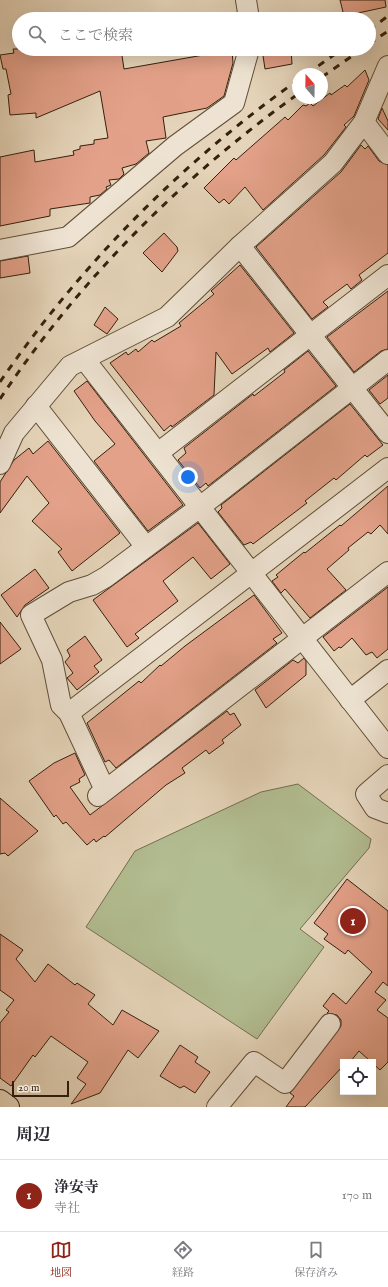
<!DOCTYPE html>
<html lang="ja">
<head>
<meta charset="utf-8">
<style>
  body { margin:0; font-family:"IM FELL English","Noto Serif JP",serif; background:#f7f7f7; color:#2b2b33 }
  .controls { position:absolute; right:12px; bottom:12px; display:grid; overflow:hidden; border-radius:0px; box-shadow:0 4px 16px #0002 }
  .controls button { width:36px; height:36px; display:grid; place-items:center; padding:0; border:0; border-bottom:1px solid #e1e1e2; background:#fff; color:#2b2b33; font:20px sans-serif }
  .compass { position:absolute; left:292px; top:68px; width:36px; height:36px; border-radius:50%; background:#fff; box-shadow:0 4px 16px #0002; rotate:340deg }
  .scale { position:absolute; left:12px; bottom:10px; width:57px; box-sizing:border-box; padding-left:4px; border:2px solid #34210d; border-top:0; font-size:11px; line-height:14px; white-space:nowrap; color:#34210d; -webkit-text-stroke:3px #eee3d2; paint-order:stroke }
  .you { position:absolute; left:188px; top:477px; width:14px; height:14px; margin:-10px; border:3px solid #fff; border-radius:50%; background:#1a73e8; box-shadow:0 0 0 6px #1a73e833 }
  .badge { display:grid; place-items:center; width:26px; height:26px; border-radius:50%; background:#8f2418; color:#fff; font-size:13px; font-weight:700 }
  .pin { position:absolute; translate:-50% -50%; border:2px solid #fff; box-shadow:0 1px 4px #0006 }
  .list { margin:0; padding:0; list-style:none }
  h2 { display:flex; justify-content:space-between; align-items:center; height:52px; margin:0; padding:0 16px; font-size:17px }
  h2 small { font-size:13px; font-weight:400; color:#7c7c81 }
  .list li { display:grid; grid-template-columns:26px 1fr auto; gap:12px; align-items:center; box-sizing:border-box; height:72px; padding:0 16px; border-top:1px solid #e1e1e2 }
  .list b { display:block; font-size:15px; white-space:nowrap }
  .list p { margin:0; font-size:13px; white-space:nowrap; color:#7c7c81 }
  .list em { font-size:13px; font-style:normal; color:#7c7c81 }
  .icon { flex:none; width:22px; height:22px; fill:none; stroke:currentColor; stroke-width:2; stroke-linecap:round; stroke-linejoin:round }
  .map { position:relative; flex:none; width:388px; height:1107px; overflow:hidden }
  .search { position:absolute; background:#fff; box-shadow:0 4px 16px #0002; left:12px; right:12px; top:12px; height:44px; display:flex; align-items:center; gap:10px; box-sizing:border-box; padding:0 14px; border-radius:22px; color:#7c7c81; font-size:15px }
  .sheet { height:124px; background:#fff }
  nav { display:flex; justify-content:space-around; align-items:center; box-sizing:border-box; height:56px; border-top:1px solid #e1e1e2; background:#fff; font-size:11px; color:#7c7c81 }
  nav a { display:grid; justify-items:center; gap:2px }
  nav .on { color:#8f2418 }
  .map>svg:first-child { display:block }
  .green { fill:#b2bd91; stroke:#736f4f }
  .building { fill:#e3a189; stroke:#34210d }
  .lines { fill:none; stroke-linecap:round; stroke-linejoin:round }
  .street-casing { stroke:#604e38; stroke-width:22 }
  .primary-casing { stroke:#34210d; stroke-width:24 }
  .street { stroke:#eee3d2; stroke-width:20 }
  .primary { stroke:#e5d4b9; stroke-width:22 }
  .rail { stroke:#34210d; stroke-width:3; stroke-dasharray:7 7; stroke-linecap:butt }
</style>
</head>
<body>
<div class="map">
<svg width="388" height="1107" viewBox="0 0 388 1107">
  <rect width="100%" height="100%" fill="#e5d4b9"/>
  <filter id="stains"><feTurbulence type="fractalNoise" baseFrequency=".005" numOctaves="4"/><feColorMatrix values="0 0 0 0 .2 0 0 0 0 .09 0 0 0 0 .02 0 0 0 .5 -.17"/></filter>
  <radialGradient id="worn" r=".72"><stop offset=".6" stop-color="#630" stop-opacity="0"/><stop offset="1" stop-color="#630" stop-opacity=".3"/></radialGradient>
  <path class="green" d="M298,784L371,839L369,848L300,929L324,947L257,1039L86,927L135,851L261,792Z"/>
  <g class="building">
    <path d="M340,0H385L386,7L344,16Z"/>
    <path d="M13,49H121L124,69L232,50L233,63L224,96L207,108L163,117L166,138L146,141L149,153L136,164L122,168L124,174L119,179L109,180L111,185L106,187L107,189L100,195L90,197V203L50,209V216L0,226V157L34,150L35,162L74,155L73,151L80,149V146L94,144V140L108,138L100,91L36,118V113L10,115L8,95L11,94L6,69H3L0,55L14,53Z"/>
    <path d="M262,49H291L292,64L265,69Z"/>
    <path d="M365,70L369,80L354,116L344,125L346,127L324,155L263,210L245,187L229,204L224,199L219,203L204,188L234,158L236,160L285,117L288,120L303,105L306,106L310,103L313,106L330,93L331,95L345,85L347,87Z"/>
    <path d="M382,108L388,121V130L378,119Z"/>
    <path d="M361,145L365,149L368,146L379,161L388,165V253L359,275L362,280L351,289L347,284L323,302L328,307L312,319L256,247L341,172Z"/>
    <path d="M164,233L177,247L178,251L162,272L143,253Z"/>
    <path d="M28,256L30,273L0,278V261Z"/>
    <path d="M240,265L294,333L270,352L268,348L232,374L216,352L214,395L172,427L171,425L164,431L110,363L126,352L128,355L136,349L138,352L152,340L154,342L181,326L179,323L214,294L211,291Z"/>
    <path d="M388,291V349L381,351L354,372L327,337Z"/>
    <path d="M105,307L118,319L107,334L94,325Z"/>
    <path d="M308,351L336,386L208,486L206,483L200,488L178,460L186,453L184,448L253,394L254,396L285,372L284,370Z"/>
    <path d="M388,375V398L380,404L369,390Z"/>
    <path d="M87,381L183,505L148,531L94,461L115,444L95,421L74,391Z"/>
    <path d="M350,404L383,445L367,457L365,455L336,480L334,478L305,501L307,503L253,544L251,542L244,545L218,512L222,508L221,505Z"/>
    <path d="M48,441L120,533L72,571L58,552L62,549L32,521L49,503L27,476L0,513V482L14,460L29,448L33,454Z"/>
    <path d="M388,486V534L380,525L371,534L368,532L348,548L349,550L327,569L346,590L310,618L285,589L281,593L272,581L278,577L276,575L304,552L305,553L340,525L341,526Z"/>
    <path d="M198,523L230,564L211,579L193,557L163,581L178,601L135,634L139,638L127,647L93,600Z"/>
    <path d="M35,569L49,588L25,605L17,617L1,595Z"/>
    <path d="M388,587V649L377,658L372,652L366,655L352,638L341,648L339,647L334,651L323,637Z"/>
    <path d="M254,595L282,633L273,639L277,643L116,768L109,760L105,762L87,723L139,681L141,683L160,665L161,666L185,646Z"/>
    <path d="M0,622L21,649L0,664Z"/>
    <path d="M85,636L102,660L94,666L99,672L77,690L67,678L73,673L65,662L70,656L67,650Z"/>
    <path d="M304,658L306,661V675L266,708L255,690L293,660L298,663Z"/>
    <path d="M227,711L230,715L234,713L241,725L222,740L224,743L209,754L206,750L182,768L185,773L166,785L105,837L104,836L96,842L94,839L87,845L66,822L63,824L56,815L54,817L29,781L54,763L75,753L85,775L79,779L80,782L70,787L90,815Z"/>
    <path d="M0,798L38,831L8,856L5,853L0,854Z"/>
    <path d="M347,879L388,911V986L383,982L375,992L386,1000L377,1010L388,1018V1062L380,1070L359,1051L350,1062H343V1066L305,1107H286L294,1096L290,1093L341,1026V1020L337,1015L327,1013L329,1011L323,1006L333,993L346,1004L372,972L348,950L345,954L324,939L328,934L314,923Z"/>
    <path d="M0,934L23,950L16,959L35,982L48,964L75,985L77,983L95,995L88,1004L113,1025L122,1010L159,1031L138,1058L128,1050L100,1093L71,1104L86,1084L77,1078L88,1062L51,1036L35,1057L33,1055L11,1086L0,1078V1023L9,1012L6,1010L14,1000L0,990Z"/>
    <path d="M180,1045L198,1057L195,1062L210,1072L195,1093L184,1086L180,1088L160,1076Z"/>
  </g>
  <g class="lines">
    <defs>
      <g id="street">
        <path d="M246,0L249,19"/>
        <path d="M364,122L388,154"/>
        <path d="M240,246L388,433"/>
        <path d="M0,250L68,237L175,146L234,103L249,49"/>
        <path d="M85,360L388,748"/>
        <path d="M36,406L146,547"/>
        <path d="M158,453L388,275"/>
        <path d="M0,464L14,433L70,366L167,317L240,246L333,163L364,122L388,66"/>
        <path d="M350,700L388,670"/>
        <path d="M69,713L388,468"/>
        <path d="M388,775L366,794L375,808L388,813"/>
        <path d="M105,790L69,713L61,705L52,660L31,615L69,592L92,585L106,577L200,507L388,360"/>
        <path d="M98,796L388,572"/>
        <path d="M217,1107L254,1062L285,1083L330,1024"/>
      </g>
      <path id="primary" d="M0,1101L8,1107"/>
    </defs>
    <use href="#street" class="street-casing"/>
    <use href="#primary" class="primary-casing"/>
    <use href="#street" class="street"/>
    <use href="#primary" class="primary"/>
    <g class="rail">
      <path d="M369,30L388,16"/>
      <path d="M369,44L388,31"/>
      <path d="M307,74L342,49"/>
      <path d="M322,77L362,49"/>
      <path d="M0,382C81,264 181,163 298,80"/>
      <path d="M0,399C79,280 182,177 298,94"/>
    </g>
  </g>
  <rect width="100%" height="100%" filter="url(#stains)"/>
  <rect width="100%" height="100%" fill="url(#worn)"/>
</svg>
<div class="controls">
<button><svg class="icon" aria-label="locate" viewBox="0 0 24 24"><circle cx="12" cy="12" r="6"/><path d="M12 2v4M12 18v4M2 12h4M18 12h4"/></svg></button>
</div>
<svg class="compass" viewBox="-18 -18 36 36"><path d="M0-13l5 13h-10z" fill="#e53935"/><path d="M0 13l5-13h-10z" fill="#7c7c81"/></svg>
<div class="scale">20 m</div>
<div class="you"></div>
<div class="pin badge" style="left:353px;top:921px">1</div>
<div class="search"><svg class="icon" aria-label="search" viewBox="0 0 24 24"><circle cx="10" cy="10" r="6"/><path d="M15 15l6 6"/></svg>ここで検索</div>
</div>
<section class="sheet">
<h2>周辺<small></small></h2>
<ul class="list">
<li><span class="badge">1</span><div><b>浄安寺</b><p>寺社</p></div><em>170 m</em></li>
</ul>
</section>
<nav>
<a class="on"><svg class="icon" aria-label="map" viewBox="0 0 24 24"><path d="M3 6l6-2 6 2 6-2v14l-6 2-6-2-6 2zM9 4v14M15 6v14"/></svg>地図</a>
<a><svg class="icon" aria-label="directions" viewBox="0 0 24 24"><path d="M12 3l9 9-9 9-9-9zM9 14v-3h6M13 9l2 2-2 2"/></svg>経路</a>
<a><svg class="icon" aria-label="saved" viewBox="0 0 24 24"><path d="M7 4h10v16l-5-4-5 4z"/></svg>保存済み</a>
</nav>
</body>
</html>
